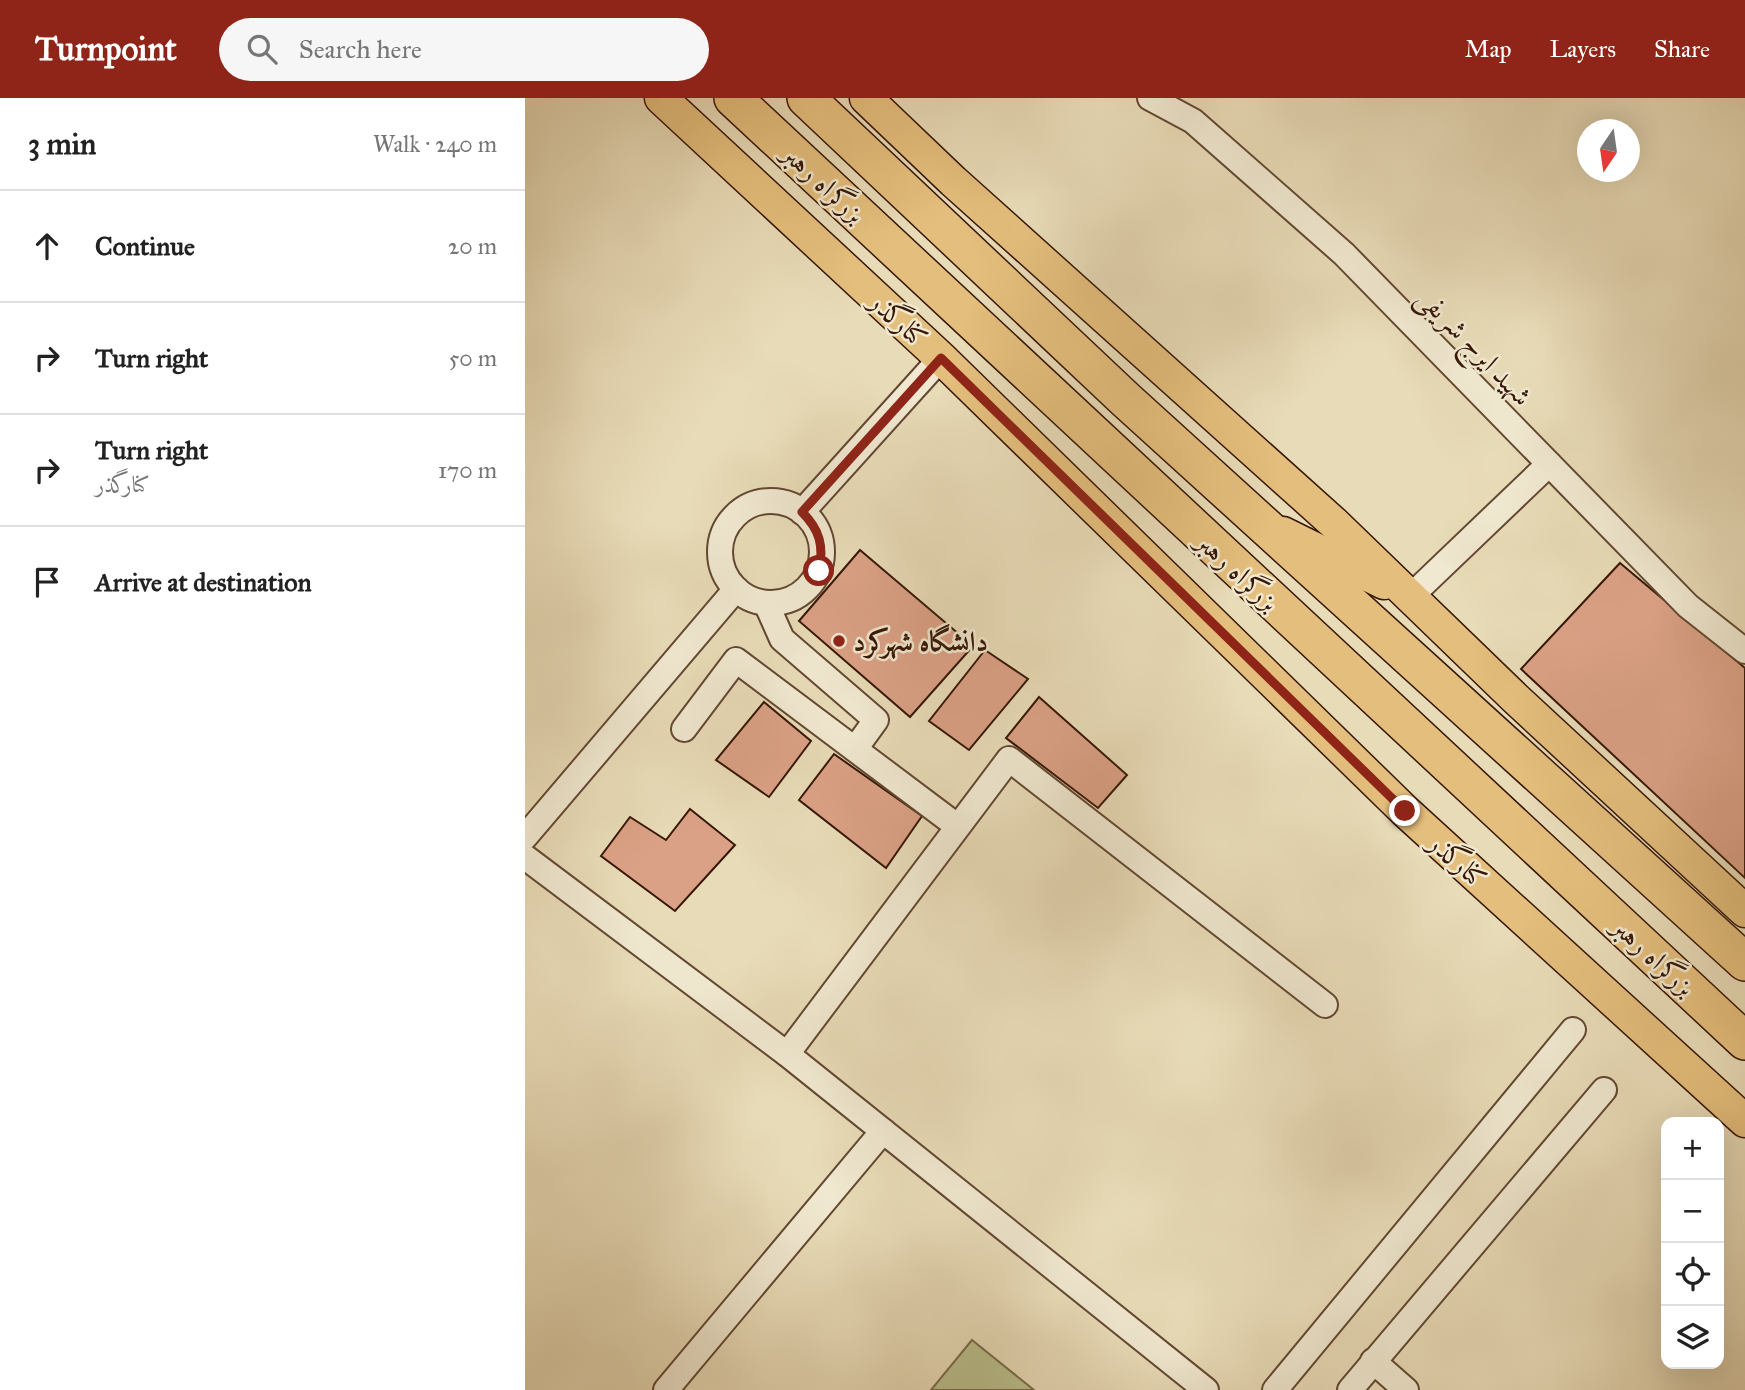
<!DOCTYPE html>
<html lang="en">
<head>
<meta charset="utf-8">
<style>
  body { margin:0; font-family:"IM FELL Great Primer",Amiri,serif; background:#f6f6f6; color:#222 }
  .controls { position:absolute; right:21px; bottom:21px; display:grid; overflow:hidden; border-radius:14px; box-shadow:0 7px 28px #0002 }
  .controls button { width:63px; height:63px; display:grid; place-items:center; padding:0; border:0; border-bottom:2px solid #e0e0e0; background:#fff; color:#222; font:35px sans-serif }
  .compass { position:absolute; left:1052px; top:21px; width:63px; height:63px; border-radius:50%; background:#fff; box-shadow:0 7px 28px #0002; rotate:193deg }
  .stop { position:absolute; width:21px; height:21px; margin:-16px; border:5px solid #8f2418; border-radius:50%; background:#fff }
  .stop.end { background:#8f2418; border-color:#fff; box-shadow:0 2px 7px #0008 }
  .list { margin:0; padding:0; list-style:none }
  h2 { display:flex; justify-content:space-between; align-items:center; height:91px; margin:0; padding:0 28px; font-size:30px }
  h2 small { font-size:23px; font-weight:400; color:#767676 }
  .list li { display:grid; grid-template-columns:46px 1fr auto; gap:21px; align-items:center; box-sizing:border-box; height:112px; padding:0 28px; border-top:2px solid #e0e0e0 }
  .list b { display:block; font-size:26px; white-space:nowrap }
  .list p { margin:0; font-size:23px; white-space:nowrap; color:#767676 }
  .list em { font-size:23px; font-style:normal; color:#767676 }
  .icon { flex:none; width:38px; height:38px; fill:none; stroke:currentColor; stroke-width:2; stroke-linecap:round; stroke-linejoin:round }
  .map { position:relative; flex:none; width:1220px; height:1292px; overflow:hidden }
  header { display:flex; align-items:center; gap:42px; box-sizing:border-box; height:98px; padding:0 35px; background:#8f2418; color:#fff }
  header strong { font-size:33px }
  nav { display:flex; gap:38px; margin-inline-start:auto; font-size:24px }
  .search { width:490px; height:63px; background:#f6f6f6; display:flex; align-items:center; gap:18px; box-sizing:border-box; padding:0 24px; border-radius:38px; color:#767676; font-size:26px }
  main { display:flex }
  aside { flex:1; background:#fff }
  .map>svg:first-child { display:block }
  .green { fill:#b9bf8c; stroke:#786b49; stroke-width:2 }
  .building { fill:#dba186; stroke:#371706; stroke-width:2 }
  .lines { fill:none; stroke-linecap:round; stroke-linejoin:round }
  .minor-casing { stroke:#634832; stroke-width:28 }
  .major-casing { stroke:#371706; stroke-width:35 }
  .highway-casing { stroke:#371706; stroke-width:40 }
  .minor { stroke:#f0e8d0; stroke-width:24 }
  .major { stroke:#e4be7c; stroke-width:32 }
  .highway { stroke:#e4be7c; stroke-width:37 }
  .route { stroke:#8f2418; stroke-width:9 }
  .poi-dot { fill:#8f2418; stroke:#f0e8d0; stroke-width:2.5 }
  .labels { text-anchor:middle; stroke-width:5; stroke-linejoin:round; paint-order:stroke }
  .street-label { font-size:28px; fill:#371706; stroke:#f0e8d0 }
  .poi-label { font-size:28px; font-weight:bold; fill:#371706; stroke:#f0e8d0; text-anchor:start }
</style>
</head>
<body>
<header>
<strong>Turnpoint</strong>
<div class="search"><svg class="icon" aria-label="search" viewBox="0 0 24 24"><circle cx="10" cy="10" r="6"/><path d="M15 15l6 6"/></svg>Search here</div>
<nav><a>Map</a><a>Layers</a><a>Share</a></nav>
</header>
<main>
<aside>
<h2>3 min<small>Walk · 240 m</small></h2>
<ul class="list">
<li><svg class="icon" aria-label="ahead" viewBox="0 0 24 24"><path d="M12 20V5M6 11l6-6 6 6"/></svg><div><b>Continue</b></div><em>20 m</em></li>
<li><svg class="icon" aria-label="right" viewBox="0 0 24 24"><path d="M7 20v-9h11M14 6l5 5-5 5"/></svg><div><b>Turn right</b></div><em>50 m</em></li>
<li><svg class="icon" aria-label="right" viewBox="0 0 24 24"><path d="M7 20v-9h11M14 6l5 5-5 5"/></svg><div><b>Turn right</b><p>کنارگذر</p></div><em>170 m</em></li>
<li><svg class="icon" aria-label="arrive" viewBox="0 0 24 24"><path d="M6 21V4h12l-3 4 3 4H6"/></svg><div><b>Arrive at destination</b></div></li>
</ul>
</aside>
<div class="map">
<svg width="1220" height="1292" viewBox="0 0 1220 1292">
  <rect width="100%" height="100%" fill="#e8dbb7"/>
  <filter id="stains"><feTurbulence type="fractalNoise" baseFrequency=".00286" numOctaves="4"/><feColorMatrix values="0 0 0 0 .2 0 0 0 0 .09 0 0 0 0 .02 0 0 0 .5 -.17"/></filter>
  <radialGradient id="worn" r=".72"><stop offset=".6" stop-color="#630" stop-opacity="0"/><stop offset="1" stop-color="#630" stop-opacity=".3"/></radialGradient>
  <path class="green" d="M447,1242L509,1292H406Z"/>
  <g class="building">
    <path d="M335,452L448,548L385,619L274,523Z"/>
    <path d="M1095,465L1220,570V780L996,571Z"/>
    <path d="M460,552L503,581L444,652L404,623Z"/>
    <path d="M514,599L602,677L573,710L481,640Z"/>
    <path d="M239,604L286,643L244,699L191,662Z"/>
    <path d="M309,656L397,718L361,770L274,702Z"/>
    <path d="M165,711L210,747L150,813L76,758L105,719L141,742Z"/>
  </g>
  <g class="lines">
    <defs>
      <g id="minor">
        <path d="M625,0L668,23L819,156L1163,508L1220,553"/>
        <circle cx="246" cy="454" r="51"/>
        <path d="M277,414L416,260"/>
        <path d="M885,499L1024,366"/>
        <path d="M241,505L257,541L351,622L330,651"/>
        <path d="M159,631L211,562L432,728"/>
        <path d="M0,739L211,491"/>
        <path d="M0,759L262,956L681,1292"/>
        <path d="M262,956L484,661L800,907"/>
        <path d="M848,1263L881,1292"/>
        <path d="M141,1292L358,1033"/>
        <path d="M750,1292L1048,932"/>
        <path d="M825,1292L1079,992"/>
      </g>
      <g id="major">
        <path d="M136,0L416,260L880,713L1220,1023"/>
        <path d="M341,0L428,83L810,426L991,601L1220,813"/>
        <path d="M758,435L859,485"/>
      </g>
      <g id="highway">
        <path d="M208,0L1220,943"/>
        <path d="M281,0L600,301L1220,864"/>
      </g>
    </defs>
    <use href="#minor" class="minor-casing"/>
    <use href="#major" class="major-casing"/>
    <use href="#highway" class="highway-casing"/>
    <use href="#minor" class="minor"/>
    <use href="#major" class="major"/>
    <use href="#highway" class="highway"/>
  </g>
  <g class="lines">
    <path class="route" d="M294,473C299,448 295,432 277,414L416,260L880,713"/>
  </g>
  <circle class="poi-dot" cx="314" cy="543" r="7"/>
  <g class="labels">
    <g class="street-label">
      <text transform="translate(299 85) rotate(43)" y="10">بزرگراه رهبر</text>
      <text transform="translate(374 221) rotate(43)" y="10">کنارگذر</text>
      <text transform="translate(950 248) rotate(46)" y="10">شهید ایرج شریفی</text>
      <text transform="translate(713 473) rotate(43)" y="10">بزرگراه رهبر</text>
      <text transform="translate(933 762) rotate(42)" y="10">کنارگذر</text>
      <text transform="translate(1129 858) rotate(43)" y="10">بزرگراه رهبر</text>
    </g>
    <g class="poi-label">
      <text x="328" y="553">دانشگاه شهرکرد</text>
    </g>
  </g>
  <rect width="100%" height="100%" filter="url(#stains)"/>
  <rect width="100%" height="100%" fill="url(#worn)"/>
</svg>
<div class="controls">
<button>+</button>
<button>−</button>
<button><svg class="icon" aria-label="locate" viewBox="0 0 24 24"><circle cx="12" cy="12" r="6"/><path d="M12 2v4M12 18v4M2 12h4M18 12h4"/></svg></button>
<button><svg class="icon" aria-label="layers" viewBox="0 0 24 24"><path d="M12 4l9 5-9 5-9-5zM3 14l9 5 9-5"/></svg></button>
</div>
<svg class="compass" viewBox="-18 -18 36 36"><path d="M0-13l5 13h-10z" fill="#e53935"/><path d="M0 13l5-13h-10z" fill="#767676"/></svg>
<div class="stop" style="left:294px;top:473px"></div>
<div class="stop end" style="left:880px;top:713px"></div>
</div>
</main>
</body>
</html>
